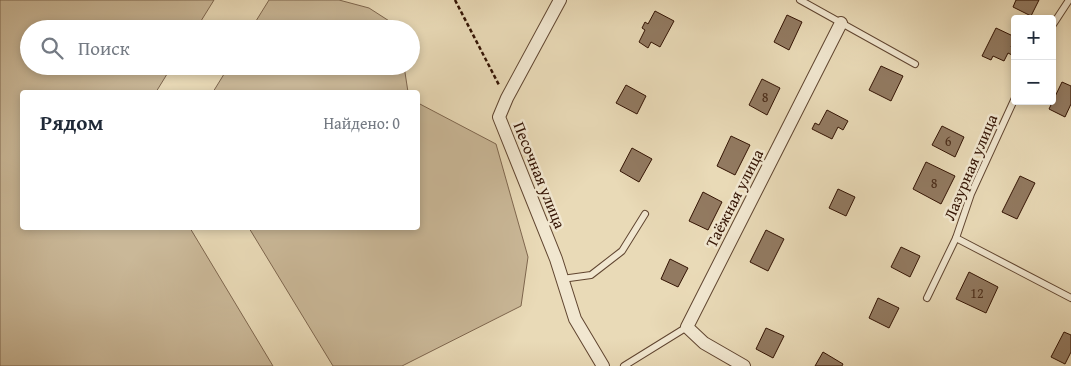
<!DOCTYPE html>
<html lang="ru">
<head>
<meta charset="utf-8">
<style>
  body { margin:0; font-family:"Gentium Book Plus",serif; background:#f6f6f7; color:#1f2937 }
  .controls { position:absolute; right:15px; top:15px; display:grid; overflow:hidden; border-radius:5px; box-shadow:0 2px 8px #0003 }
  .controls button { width:45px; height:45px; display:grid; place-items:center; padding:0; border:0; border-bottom:1px solid #e0e1e3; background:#fff; color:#1f2937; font:25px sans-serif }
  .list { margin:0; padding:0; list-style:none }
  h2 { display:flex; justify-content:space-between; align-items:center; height:65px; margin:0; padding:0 20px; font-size:21px }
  h2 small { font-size:16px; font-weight:400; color:#747a83 }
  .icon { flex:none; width:28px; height:28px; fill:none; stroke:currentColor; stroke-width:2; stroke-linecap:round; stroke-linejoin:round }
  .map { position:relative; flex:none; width:1071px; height:366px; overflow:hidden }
  .search { position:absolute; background:#fff; box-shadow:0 2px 8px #0003; left:20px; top:20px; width:400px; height:55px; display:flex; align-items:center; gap:12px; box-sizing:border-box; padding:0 18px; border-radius:28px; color:#747a83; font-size:19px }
  .panel { position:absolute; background:#fff; box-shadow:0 2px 8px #0003; left:20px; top:90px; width:400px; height:140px; border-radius:5px }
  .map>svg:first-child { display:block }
  .green { fill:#cab898; stroke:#7e664e }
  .building { fill:#927a61; stroke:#331303 }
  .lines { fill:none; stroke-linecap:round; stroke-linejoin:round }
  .lane-casing { stroke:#604530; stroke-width:8 }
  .street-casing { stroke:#604530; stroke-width:14 }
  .path { stroke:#331303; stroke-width:2.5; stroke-dasharray:4 2.5; stroke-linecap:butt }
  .lane { stroke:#f1e7d0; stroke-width:6 }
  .street { stroke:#f1e7d0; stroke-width:12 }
  .labels { text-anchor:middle; stroke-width:5; stroke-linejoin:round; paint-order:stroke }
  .number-label { font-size:14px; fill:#4b2d1a }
  .street-label { font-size:16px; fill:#331303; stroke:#f1e7d0 }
</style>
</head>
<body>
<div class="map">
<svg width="1071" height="366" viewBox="0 0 1071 366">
  <rect width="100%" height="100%" fill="#e9dab7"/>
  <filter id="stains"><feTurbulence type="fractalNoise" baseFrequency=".004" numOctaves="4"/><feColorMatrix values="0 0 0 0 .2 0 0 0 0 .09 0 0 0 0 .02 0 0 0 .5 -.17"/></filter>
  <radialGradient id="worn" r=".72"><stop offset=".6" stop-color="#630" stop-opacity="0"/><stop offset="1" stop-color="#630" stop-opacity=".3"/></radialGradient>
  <g class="green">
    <path d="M0,0H214L196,29H29V66H172L156,92H22V228H190L273,366H0Z"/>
    <path d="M269,0H339L369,8L397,26L398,29H251Z"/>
    <path d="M229,66H404L408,92H213Z"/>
    <path d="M418,103L496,144L528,257L521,306L402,366H333L249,228H418Z"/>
  </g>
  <g class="building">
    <path d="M1016,0H1039L1031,16L1013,7Z"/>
    <path d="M655,11L674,21L660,47L651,42L648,48L639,42L645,30L642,28L645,22L648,24Z"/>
    <path d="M787,15L802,22L789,50L774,42Z"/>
    <path d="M996,28L1015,37L1011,47L1015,48L1012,55L1008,53L1004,61L993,56L991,60L982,56Z"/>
    <path d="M881,66L903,76L891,101L869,90Z"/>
    <path d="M762,79L780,88L767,115L749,105Z"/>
    <path d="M1062,82L1071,86V104L1065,117L1049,109Z"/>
    <path d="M626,85L646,96L637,114L616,103Z"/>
    <path d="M827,110L848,121L843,130L838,127L832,139L812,129L815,123L819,125Z"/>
    <path d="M942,126L964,137L955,157L932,145Z"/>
    <path d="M731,136L750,145L735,175L717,166Z"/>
    <path d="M632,148L652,159L639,182L620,171Z"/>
    <path d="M926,162L955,176L941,204L913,189Z"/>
    <path d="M1020,176L1035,183L1017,219L1002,212Z"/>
    <path d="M838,189L855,197L846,216L829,208Z"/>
    <path d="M703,192L722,202L708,230L689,221Z"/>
    <path d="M766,230L784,239L768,271L750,262Z"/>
    <path d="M901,247L920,256L910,277L891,267Z"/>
    <path d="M670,259L688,268L678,287L661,279Z"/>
    <path d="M969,272L998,287L986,313L956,299Z"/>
    <path d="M878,298L899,308L889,328L869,318Z"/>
    <path d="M766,328L784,336L773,358L756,349Z"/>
    <path d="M1064,332L1071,335V352L1065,364L1051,357Z"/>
    <path d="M823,352L843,364L842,366H815Z"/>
  </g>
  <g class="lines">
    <defs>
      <g id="lane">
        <path d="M800,0L915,64"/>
        <path d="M1052,26L1069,0"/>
        <path d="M1015,98L971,194L956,238L1071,298"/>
        <path d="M562,279L591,275L622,251L645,214"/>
        <path d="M927,298L956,238"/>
        <path d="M624,366L687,327"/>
      </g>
      <g id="street">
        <path d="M560,0L507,98L499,117L556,259L575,319L603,366"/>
        <path d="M744,366L704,343L687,327L841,23"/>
      </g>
    </defs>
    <use href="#lane" class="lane-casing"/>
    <use href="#street" class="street-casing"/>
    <path class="path" d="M455,0L499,85"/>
    <use href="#lane" class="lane"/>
    <use href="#street" class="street"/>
  </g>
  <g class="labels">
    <g class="number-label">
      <text x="765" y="102">8</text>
      <text x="948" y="146">6</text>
      <text x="934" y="188">8</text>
      <text x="977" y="298">12</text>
    </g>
    <g class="street-label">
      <text transform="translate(970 167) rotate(-67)" y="6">Лазурная улица</text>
      <text transform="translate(540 175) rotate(68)" y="6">Песочная улица</text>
      <text transform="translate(734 198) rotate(-63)" y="6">Таёжная улица</text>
    </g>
  </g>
  <rect width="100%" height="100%" filter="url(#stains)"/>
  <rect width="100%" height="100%" fill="url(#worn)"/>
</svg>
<div class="controls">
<button>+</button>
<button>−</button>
</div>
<div class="search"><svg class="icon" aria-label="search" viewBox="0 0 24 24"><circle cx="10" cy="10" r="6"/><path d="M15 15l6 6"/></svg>Поиск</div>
<section class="panel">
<h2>Рядом<small>Найдено: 0</small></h2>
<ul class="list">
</ul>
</section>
</div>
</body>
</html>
